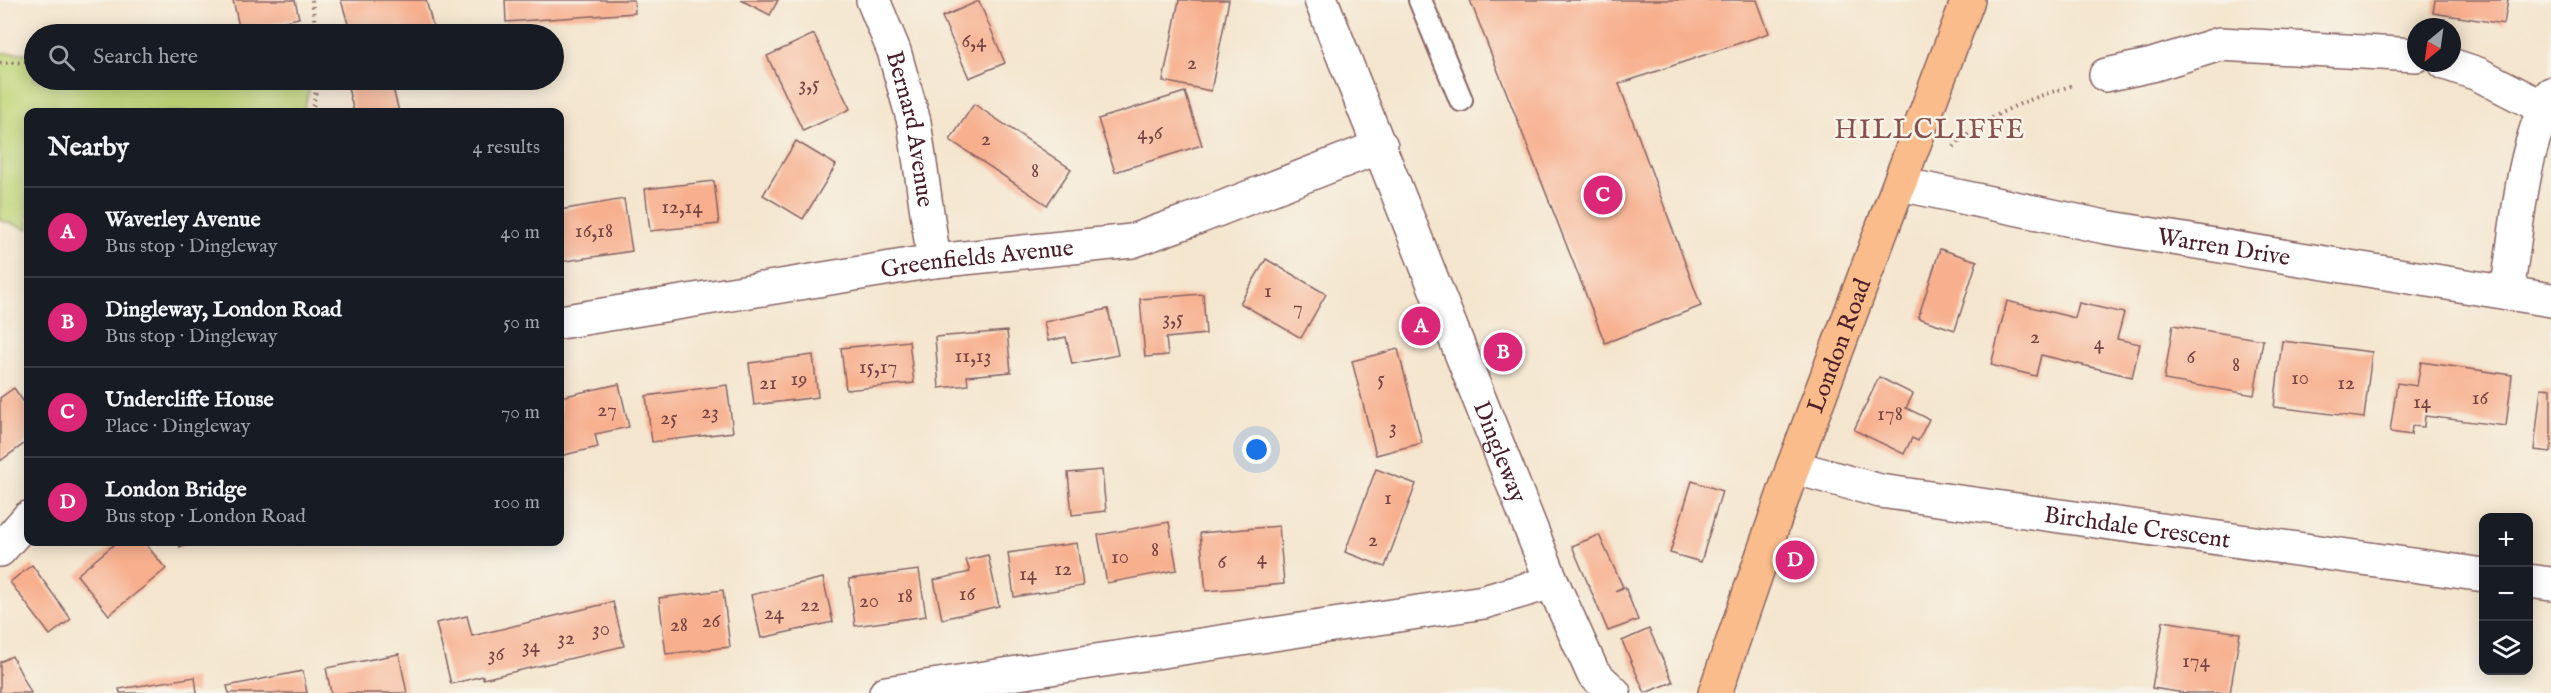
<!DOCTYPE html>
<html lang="en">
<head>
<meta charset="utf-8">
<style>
  body { margin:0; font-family:"IM FELL English",serif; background:#20242c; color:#f1f3f6 }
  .controls { position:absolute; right:18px; bottom:18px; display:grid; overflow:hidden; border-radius:12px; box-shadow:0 3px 15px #0003 }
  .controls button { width:54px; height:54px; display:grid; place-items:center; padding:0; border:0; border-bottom:2px solid #363941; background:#171b24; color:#f1f3f6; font:30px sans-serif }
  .compass { position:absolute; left:2407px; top:18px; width:54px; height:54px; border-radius:50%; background:#171b24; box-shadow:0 3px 15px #0003; rotate:209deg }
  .you { position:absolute; left:1257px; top:450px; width:21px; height:21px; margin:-15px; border:4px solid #fff; border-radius:50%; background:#1a73e8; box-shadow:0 0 0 9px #1a73e833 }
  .badge { display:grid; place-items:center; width:39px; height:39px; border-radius:50%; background:#db2777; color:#fff; font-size:20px; font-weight:700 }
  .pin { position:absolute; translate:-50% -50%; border:3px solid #fff; box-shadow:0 2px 6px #0006 }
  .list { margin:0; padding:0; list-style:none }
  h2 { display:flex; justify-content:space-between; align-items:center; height:78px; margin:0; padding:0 24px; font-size:26px }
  h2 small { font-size:20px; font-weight:400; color:#9ea1a6 }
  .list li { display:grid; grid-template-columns:39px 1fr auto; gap:18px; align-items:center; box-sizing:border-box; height:90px; padding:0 24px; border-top:2px solid #363941 }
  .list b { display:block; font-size:22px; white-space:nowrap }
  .list p { margin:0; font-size:20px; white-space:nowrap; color:#9ea1a6 }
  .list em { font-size:20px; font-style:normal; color:#9ea1a6 }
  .icon { flex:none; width:33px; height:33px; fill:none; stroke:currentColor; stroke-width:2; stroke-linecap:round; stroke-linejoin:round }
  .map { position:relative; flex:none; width:2551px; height:693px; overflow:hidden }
  .search { position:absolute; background:#171b24; box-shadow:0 3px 15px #0003; left:24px; top:24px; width:540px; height:66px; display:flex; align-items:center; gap:15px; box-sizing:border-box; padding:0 21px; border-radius:33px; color:#9ea1a6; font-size:22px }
  .panel { position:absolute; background:#171b24; box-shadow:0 3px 15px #0003; left:24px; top:108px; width:540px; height:438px; border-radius:12px }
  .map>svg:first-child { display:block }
  .green { fill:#c0d679; stroke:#857a52; stroke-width:1.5 }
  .building { fill:#f7af8d }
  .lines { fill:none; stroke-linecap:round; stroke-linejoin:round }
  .service-casing { stroke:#866464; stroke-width:26 }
  .minor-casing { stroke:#866464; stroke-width:36 }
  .trunk-casing { stroke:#866464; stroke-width:36 }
  .path { stroke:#866464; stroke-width:4; stroke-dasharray:1.5 4.5; stroke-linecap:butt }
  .service { stroke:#fff; stroke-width:22 }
  .minor { stroke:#fff; stroke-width:33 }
  .trunk { stroke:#f9bc8a; stroke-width:33 }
  .labels { text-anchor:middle; stroke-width:5; stroke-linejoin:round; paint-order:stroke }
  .number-label { font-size:21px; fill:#754344 }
  .street-label { font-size:24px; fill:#4a1f2b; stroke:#f7f3e8 }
  .quarter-label { font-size:27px; letter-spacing:1.5px; fill:#87514d; stroke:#f7f3e8 }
</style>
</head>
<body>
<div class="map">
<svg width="2551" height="693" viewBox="0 0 2551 693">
  <rect width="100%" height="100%" fill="#f7f3e8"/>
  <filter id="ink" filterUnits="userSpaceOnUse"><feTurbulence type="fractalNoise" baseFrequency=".0167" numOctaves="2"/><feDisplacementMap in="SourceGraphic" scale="12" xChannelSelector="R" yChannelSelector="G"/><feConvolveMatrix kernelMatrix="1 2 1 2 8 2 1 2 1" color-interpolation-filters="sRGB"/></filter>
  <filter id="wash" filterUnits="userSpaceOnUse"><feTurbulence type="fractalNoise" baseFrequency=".008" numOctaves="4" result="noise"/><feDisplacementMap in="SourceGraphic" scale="24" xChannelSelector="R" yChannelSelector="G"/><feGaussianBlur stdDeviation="1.35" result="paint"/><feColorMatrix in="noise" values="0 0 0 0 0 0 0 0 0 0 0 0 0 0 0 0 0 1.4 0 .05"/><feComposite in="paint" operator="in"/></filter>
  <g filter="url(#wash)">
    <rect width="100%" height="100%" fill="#f4e5ce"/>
    <path class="green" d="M0,53H34V80H312L303,112H28V229L0,220Z"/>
    <g id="blocks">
      <g class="building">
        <path d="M233,0H295L299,18L240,31Z"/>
        <path d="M341,0H426L435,34H405L403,27L379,34H351Z"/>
        <path d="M505,0H634L635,13L506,22Z"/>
        <path d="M741,0H778L770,15Z"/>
        <path d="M1179,0H1229L1211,91L1163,81Z"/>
        <path d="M1470,0H1757L1769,33L1619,84L1701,306L1605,343Z"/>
        <path d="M2435,0H2508L2504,24L2433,13Z"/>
        <path d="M979,1L1005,63L969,78L942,17Z"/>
        <path d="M814,34L850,109L803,131L767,56Z"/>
        <path d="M346,80H391L399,112H354Z"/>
        <path d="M1185,92L1202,145L1115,172L1098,119Z"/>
        <path d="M974,104L1071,169L1047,205L950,140Z"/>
        <path d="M796,141L836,165L803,219L763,195Z"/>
        <path d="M714,181L719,224L650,231L645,189Z"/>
        <path d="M624,199L632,251L560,262V210Z"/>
        <path d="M1940,249L1977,261L1955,330L1918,318Z"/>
        <path d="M1266,259L1326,294L1301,338L1240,303Z"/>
        <path d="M1203,294L1206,334L1166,338L1168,355L1145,357L1140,299Z"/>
        <path d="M2007,301L2075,318L2079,303L2124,313L2117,339L2140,344L2132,377L2041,355L2036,376L1991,365Z"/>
        <path d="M1108,309L1118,355L1072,364L1066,337L1048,341L1044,322Z"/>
        <path d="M2173,325L2263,340L2254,395L2164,380Z"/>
        <path d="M1007,331L1011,372L967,376L968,385L939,388L935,337Z"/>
        <path d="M909,341L914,383L846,390L841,348Z"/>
        <path d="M2282,341L2372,352L2364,418L2274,407Z"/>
        <path d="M1398,349L1422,443L1376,455L1352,361Z"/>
        <path d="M813,355L818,397L754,405L749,363Z"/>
        <path d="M2421,362L2512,375L2506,426L2425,416L2424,427L2412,426L2411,435L2390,432L2397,383L2417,386Z"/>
        <path d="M1879,377L1913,394L1906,408L1929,419L1918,441L1912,438L1904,454L1854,430Z"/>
        <path d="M619,384L629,427L595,434L598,447L560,456V397Z"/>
        <path d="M727,385L733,432L652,442L646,396Z"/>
        <path d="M14,388L28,408V441L0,461V398Z"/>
        <path d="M2541,388L2551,389V452L2534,450Z"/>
        <path d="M1376,469L1416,484L1385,567L1345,552Z"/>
        <path d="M1102,470L1106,511L1072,515L1068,473Z"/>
        <path d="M1692,481L1722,491L1701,562L1670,553Z"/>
        <path d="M1169,522L1177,570L1107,583L1098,535Z"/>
        <path d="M1279,526L1284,584L1206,591L1200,533Z"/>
        <path d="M1599,535L1623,587L1615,591L1625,587L1638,620L1608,631L1572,546Z"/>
        <path d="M117,542H144L166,569L109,615L77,575Z"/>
        <path d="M177,542H190L180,547Z"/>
        <path d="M1077,543L1083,586L1014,597L1008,553Z"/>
        <path d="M988,555L999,606L942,619L934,580L970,572L966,560Z"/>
        <path d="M32,565L71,619L50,635L10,582Z"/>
        <path d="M919,570L926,616L855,626L849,579Z"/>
        <path d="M823,578L833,622L761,638L751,595Z"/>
        <path d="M723,590L730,647L666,654L659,598Z"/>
        <path d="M613,602L624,646L483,679V676L451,684L436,623L467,616L472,636Z"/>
        <path d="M2163,621L2240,633L2230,693H2185L2152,688Z"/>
        <path d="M1649,629L1673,682L1645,693L1622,641Z"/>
        <path d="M399,654L407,693H331L326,668Z"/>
        <path d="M12,656L31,693H0V662Z"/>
        <path d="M303,671L307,693H229L227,686Z"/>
        <path d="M195,677L197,693H120L119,689Z"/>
      </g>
    </g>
  </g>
  <g filter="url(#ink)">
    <use href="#blocks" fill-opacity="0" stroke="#866464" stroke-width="1.5"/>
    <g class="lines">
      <defs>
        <path id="service" d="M1420,0L1461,100"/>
        <g id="minor">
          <path id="s1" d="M873,0L894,51L914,122L934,261"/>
          <path id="s2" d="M1321,0L1552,582L1593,673L1614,693"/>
          <path d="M2445,63L2478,74L2544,108"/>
          <path d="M2106,75L2152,65L2220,44L2416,55"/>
          <path id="s3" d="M1900,184L2105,227L2551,300"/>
          <path d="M2507,293C2517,229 2521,152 2551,94"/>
          <path id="s4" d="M560,322L934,261L1132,241L1196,218L1381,146"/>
          <path id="s5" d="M1793,467L1880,491L2484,575"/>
          <path d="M0,550L28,518"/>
          <path d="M2528,581L2551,584"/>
          <path d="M886,693L1484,602L1552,582"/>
        </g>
        <g id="trunk">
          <path id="s6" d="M1715,693L1793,467L1968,0"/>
        </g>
      </defs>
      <use href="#service" class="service-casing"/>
      <use href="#minor" class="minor-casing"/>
      <use href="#trunk" class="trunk-casing"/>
      <g class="path">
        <path d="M312,0L316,34"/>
        <path d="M0,63L34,62"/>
        <path d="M312,112L318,80"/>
        <path d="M1954,147C1986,114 2031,98 2074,85"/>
      </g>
      <use href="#service" class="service"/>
      <use href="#minor" class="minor"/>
      <use href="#trunk" class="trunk"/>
    </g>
  </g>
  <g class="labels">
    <g class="number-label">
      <text x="974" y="47">6,4</text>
      <text x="1192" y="69">2</text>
      <text x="809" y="90">3,5</text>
      <text x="1150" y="139">4,6</text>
      <text x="986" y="145">2</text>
      <text x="1035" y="177">8</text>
      <text x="682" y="213">12,14</text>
      <text x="594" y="237">16,18</text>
      <text x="1268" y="297">1</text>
      <text x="1298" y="314">7</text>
      <text x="1173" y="324">3,5</text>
      <text x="2035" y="343">2</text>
      <text x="2099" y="349">4</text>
      <text x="973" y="362">11,13</text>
      <text x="2191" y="363">6</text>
      <text x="2236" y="371">8</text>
      <text x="878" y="373">15,17</text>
      <text x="2300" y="384">10</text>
      <text x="799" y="385">19</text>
      <text x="1381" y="385">5</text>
      <text x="768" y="389">21</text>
      <text x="2346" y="389">12</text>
      <text x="2480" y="404">16</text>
      <text x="2422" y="408">14</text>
      <text x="607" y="416">27</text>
      <text x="710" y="418">23</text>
      <text x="1890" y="420">178</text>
      <text x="669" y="424">25</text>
      <text x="1393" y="433">3</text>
      <text x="1388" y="504">1</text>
      <text x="1373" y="546">2</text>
      <text x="1155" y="556">8</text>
      <text x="1120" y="563">10</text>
      <text x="1262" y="564">4</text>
      <text x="1222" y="568">6</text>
      <text x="1063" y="575">12</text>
      <text x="1028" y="580">14</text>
      <text x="967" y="600">16</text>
      <text x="905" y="602">18</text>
      <text x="869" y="607">20</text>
      <text x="810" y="611">22</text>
      <text x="774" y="619">24</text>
      <text x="711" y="627">26</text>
      <text x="679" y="631">28</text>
      <text x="601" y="635">30</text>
      <text x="566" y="644">32</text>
      <text x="531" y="652">34</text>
      <text x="496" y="660">36</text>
      <text x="2196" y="667">174</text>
    </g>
    <g class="street-label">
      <text dy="8" stroke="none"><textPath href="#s1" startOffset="135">Bernard Avenue</textPath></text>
      <text dy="8" stroke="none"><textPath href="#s3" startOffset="330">Warren Drive</textPath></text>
      <text dy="8" stroke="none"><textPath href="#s4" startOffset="422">Greenfields Avenue</textPath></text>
      <text dy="8" stroke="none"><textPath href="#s6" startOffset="369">London Road</textPath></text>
      <text dy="8" stroke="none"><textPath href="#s2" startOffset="486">Dingleway</textPath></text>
      <text dy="8" stroke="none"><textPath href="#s5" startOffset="350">Birchdale Crescent</textPath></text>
    </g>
    <g class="quarter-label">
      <text x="1930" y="138">HILLCLIFFE</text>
    </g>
  </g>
</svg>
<div class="controls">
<button>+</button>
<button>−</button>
<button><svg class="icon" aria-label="layers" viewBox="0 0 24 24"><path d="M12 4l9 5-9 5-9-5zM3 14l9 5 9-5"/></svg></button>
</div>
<svg class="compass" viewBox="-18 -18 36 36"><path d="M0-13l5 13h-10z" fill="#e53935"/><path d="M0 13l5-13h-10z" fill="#9ea1a6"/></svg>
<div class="you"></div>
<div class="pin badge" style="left:1421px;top:326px">A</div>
<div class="pin badge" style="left:1503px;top:352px">B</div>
<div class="pin badge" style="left:1603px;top:195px">C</div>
<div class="pin badge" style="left:1795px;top:560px">D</div>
<div class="search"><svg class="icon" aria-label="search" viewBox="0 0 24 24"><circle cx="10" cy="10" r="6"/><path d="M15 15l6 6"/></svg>Search here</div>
<section class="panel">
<h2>Nearby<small>4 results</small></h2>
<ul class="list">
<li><span class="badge">A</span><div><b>Waverley Avenue</b><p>Bus stop · Dingleway</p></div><em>40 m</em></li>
<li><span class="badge">B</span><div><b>Dingleway, London Road</b><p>Bus stop · Dingleway</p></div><em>50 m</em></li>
<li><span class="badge">C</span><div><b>Undercliffe House</b><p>Place · Dingleway</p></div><em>70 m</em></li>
<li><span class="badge">D</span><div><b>London Bridge</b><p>Bus stop · London Road</p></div><em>100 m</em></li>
</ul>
</section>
</div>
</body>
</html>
